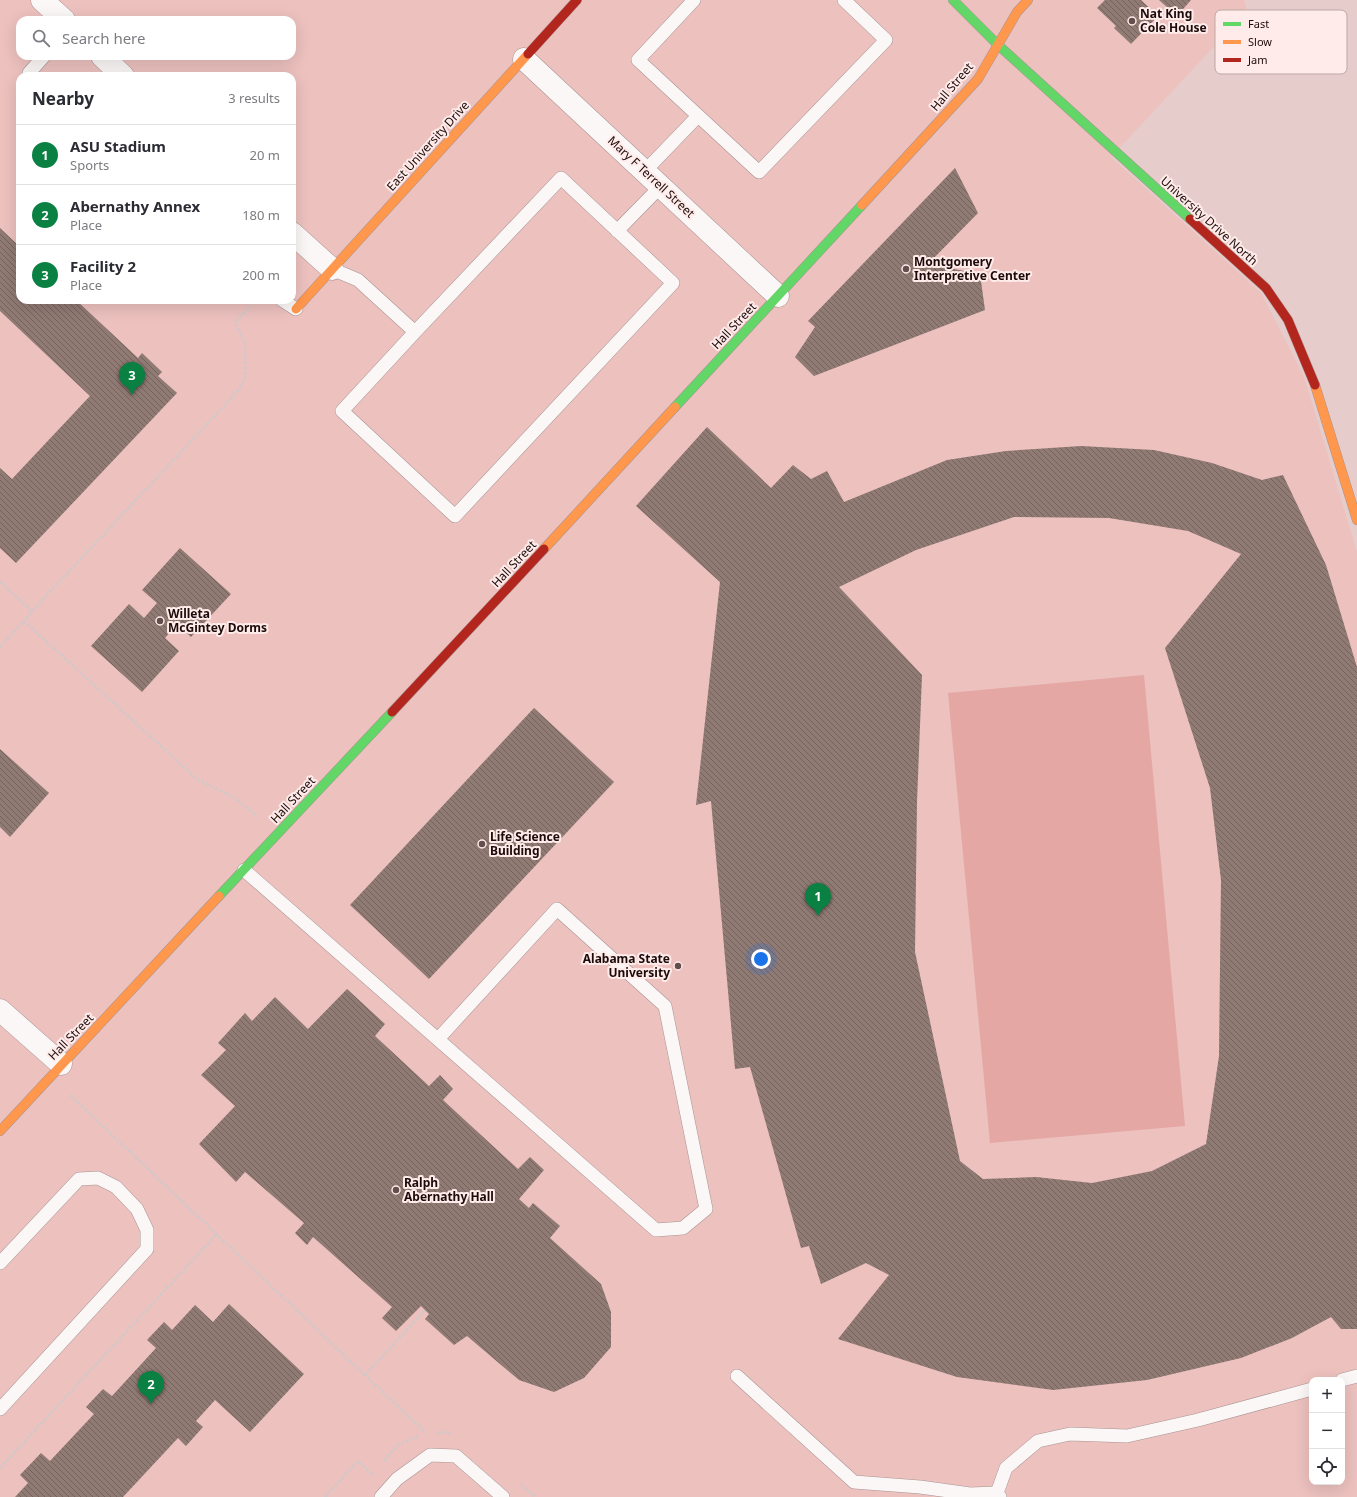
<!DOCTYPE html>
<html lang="en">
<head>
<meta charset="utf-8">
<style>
  body { margin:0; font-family:"Noto Sans",sans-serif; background:#f7f7f7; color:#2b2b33 }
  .controls { position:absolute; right:12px; bottom:12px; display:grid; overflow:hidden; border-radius:8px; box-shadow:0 4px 16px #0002 }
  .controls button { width:36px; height:36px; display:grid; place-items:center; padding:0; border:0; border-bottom:1px solid #e1e1e2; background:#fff; color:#2b2b33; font:20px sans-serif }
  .you { position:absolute; left:761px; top:959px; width:14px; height:14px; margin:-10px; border:3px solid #fff; border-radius:50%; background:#1a73e8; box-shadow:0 0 0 6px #1a73e833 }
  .badge { display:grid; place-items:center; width:26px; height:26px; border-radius:50%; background:#0b8043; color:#fff; font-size:13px; font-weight:700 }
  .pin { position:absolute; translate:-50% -33px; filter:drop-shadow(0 1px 2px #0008) }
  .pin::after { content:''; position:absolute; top:21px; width:14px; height:12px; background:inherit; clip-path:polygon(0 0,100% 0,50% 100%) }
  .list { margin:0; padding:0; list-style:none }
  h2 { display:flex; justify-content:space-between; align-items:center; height:52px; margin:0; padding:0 16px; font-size:17px }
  h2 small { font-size:13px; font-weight:400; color:#7c7c81 }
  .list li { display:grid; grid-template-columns:26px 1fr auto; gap:12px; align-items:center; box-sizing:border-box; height:60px; padding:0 16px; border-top:1px solid #e1e1e2 }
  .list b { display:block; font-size:15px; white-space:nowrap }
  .list p { margin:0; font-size:13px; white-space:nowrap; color:#7c7c81 }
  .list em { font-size:13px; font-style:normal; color:#7c7c81 }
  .icon { flex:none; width:22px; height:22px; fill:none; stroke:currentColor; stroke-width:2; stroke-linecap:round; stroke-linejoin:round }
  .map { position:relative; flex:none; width:1357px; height:1497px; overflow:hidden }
  .search { position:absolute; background:#fff; box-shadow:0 4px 16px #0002; left:16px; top:16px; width:280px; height:44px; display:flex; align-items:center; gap:10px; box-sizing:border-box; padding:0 14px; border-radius:12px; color:#7c7c81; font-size:15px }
  .panel { position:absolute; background:#fff; box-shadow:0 4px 16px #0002; left:16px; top:72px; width:280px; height:232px; border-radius:12px }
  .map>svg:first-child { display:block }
  .built { fill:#ecc1be; fill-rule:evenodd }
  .pitch { fill:#e4a7a4 }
  .building { fill:url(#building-back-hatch); fill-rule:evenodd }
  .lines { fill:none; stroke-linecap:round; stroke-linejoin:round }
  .lane-casing { stroke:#a89493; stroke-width:14 }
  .street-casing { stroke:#a89493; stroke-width:23 }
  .fast-casing { stroke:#a89493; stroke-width:10 }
  .slow-casing { stroke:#a89493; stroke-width:10 }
  .jam-casing { stroke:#a89493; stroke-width:10 }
  .path { stroke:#d1c9c9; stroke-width:2.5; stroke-dasharray:3 2; stroke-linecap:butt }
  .lane { stroke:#fbf7f7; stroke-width:13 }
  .street { stroke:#fbf7f7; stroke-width:22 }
  .fast { stroke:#63d668; stroke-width:9 }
  .slow { stroke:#ff974d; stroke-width:9 }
  .jam { stroke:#b3261e; stroke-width:9 }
  .poi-dot { fill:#624f4d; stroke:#ffebe9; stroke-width:1.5 }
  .labels { text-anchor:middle; stroke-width:4; stroke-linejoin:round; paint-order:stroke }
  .poi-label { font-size:12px; font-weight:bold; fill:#1b0b0a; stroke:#ffebe9; text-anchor:start }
  .street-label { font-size:12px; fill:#1b0b0a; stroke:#ffebe9 }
  .key { fill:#ffebe9; stroke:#bba8a6; stroke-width:1 }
  .key-label { font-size:11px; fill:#1b0b0a }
</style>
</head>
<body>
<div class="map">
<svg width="1357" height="1497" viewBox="0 0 1357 1497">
  <defs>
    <pattern id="building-back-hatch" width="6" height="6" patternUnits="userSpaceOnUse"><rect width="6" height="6" fill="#907a74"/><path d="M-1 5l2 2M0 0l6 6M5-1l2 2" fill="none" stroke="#75625d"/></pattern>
  </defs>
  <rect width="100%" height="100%" fill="#e6ccca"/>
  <path class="built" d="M0,0H1244L1247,11L1111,157L1261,293L1304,377L1357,552V1497H0ZM20,20H292V56H20ZM20,76H292V300H20ZM1312,1380H1342V1482H1312Z"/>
  <path class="pitch" d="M1144,675L1185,1126L990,1143L948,693Z"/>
  <g class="building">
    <path d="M1105,0H1141L1158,16L1131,44L1114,28L1116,26L1097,8Z"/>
    <path d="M1159,0H1191L1177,16Z"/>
    <path d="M955,168L978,213L928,264L980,274L985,310L814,376L795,357L815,327L808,321Z"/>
    <path d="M0,228L20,247V300H76L138,358L142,353L162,372L158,376L177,393L16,563L0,548V468L12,479L90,396L0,311Z"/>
    <path d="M707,427L771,488L793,465L811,479L827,471L844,502L947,460L1006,451L1081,446L1154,450L1212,463L1262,480L1283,475L1326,565L1357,667V1329H1341L1331,1317L1292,1338L1241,1358L1147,1380L1053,1390L957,1377L838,1339L889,1275L866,1263L821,1284L809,1246L801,1248L750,1067L735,1069L711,801L696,805L720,582L636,506ZM1014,517L1109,518L1188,531L1241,554L1165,648L1210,788L1221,880L1219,1056L1206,1144L1152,1171L1092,1183L1036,1177L983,1179L960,1161L915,952L917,802L922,675L839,587L916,550Z"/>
    <path d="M180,548L231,594L191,637L177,624L165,638L179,651L142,692L91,646L129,604L144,618L157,603L142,590Z"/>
    <path d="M534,708L614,782L429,979L350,905Z"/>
    <path d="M0,749L49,793L10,837L0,827Z"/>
    <path d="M347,989L385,1024L375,1036L429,1086L440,1075L453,1089L443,1100L518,1169L530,1157L544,1170L519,1199L529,1208L533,1203L560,1226L550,1238L601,1284L611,1312V1347L584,1378L554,1392L519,1380L467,1336L454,1345L425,1319L429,1314L421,1306L396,1331L382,1318L392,1307L313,1237L307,1245L295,1233L304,1223L245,1172L236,1182L199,1144L235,1106L201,1075L226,1050L218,1043L245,1013L252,1021L275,997L308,1029Z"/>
    <path d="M229,1304L304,1374L250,1432L215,1400L196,1421L203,1427L186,1446L178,1438L123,1497H15L28,1483L20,1475L41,1453L50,1461L94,1414L86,1407L103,1389L112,1396L156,1348L147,1340L164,1322L172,1330L195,1305L213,1322Z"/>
  </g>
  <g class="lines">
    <defs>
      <g id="lane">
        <path d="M694,0L638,60L759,172L886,40L844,0"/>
        <path d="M32,76L29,73L44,56"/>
        <path d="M645,171L698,116"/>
        <path d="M617,231L661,186"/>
        <path d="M332,269L358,280L415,332L342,411L455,516L673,283L561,178L415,332"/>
        <path d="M282,300L296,309"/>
        <path d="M244,870L656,1230L683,1228L706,1209L665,1006L557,909L438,1039"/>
        <path d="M0,1263L79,1179L98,1178L116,1187L137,1209L147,1230V1249L0,1409"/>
        <path d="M737,1376L854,1482L920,1487L970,1494L997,1493"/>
        <path d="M1342,1380L1357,1376"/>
        <path d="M381,1497L397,1479L430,1455L456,1456L503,1497"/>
        <path d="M1000,1497L997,1493L1006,1468L1038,1441L1070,1434L1127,1436L1198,1420L1312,1389"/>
      </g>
      <g id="street">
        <path d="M42,0L64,20"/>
        <path d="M102,56L123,76"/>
        <path d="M524,59L778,296"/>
        <path d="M292,233L332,269"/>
        <path d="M0,1010L61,1064"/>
      </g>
      <g id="fast">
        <path d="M953,0L997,44L1190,219"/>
        <path d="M675,407L862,205"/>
        <path d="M219,896L392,712"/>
      </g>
      <g id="slow">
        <path d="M862,205L978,79L1017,12L1028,0"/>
        <path d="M296,309L528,54"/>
        <path d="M1315,385L1357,520"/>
        <path d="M544,549L675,407"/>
        <path d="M0,1131L219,896"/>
      </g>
      <g id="jam">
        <path d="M528,54L577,0"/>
        <path d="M1190,219L1266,288L1288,320L1315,385"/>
        <path d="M392,712L544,549"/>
      </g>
    </defs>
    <use href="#lane" class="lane-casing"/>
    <use href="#street" class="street-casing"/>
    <use href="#fast" class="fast-casing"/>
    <use href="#slow" class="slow-casing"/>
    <use href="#jam" class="jam-casing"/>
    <g class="path">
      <path d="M0,582L32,611L24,621"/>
      <path d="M32,611L237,392L245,379V344L235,322L257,300"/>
      <path d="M0,647L24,621L198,780L235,798L257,816"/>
      <path d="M70,1095L426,1433"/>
      <path d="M365,1375L425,1310"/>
      <path d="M437,1433L446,1432L451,1434"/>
      <path d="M384,1461L398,1445L418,1436"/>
      <path d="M0,1468L217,1234"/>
      <path d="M521,1484L535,1497"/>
      <path d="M325,1497L358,1461L372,1474L373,1473"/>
    </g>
    <use href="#lane" class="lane"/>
    <use href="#street" class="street"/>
    <use href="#fast" class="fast"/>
    <use href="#slow" class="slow"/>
    <use href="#jam" class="jam"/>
  </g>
  <g class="poi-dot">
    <circle cx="1132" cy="21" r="4"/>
    <circle cx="906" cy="269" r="4"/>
    <circle cx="160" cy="621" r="4"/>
    <circle cx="482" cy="844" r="4"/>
    <circle cx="678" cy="966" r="4"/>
    <circle cx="396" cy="1190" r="4"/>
  </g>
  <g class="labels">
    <g class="poi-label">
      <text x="1140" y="18">Nat King<tspan x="1140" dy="14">Cole House</tspan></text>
      <text x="914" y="266">Montgomery<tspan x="914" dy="14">Interpretive Center</tspan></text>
      <text x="168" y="618">Willeta<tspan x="168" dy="14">McGintey Dorms</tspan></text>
      <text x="490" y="841">Life Science<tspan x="490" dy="14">Building</tspan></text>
      <text x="670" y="963" text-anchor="end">Alabama State<tspan x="670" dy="14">University</tspan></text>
      <text x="404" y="1187">Ralph<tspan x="404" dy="14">Abernathy Hall</tspan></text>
    </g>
    <g class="street-label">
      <text transform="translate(952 87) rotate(-50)" y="4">Hall Street</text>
      <text transform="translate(428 146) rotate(-48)" y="4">East University Drive</text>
      <text transform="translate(651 177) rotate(43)" y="4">Mary F Terrell Street</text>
      <text transform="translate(1209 221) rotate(42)" y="4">University Drive North</text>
      <text transform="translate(734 326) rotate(-47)" y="4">Hall Street</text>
      <text transform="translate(514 564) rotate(-47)" y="4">Hall Street</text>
      <text transform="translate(293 800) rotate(-47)" y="4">Hall Street</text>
      <text transform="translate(71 1037) rotate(-46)" y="4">Hall Street</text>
    </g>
  </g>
  <rect x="1215" y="10" width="132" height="64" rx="6" class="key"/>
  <rect x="1223" y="22" width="18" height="4" fill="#63d668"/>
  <rect x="1223" y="40" width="18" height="4" fill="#ff974d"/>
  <rect x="1223" y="58" width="18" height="4" fill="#b3261e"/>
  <g class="key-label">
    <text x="1248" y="28">Fast</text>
    <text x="1248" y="46">Slow</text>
    <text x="1248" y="64">Jam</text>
  </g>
</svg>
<div class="controls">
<button>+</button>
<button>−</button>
<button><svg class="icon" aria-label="locate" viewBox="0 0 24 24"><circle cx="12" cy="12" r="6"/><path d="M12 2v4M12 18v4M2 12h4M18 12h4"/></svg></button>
</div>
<div class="you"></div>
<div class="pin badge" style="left:818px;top:916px">1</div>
<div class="pin badge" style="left:151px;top:1404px">2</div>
<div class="pin badge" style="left:132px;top:395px">3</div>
<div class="search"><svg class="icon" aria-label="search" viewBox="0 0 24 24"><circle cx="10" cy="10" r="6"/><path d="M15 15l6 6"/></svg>Search here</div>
<section class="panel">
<h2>Nearby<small>3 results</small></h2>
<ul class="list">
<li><span class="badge">1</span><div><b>ASU Stadium</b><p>Sports</p></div><em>20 m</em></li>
<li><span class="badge">2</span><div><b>Abernathy Annex</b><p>Place</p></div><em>180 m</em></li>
<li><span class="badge">3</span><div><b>Facility 2</b><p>Place</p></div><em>200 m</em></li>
</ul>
</section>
</div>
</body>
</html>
